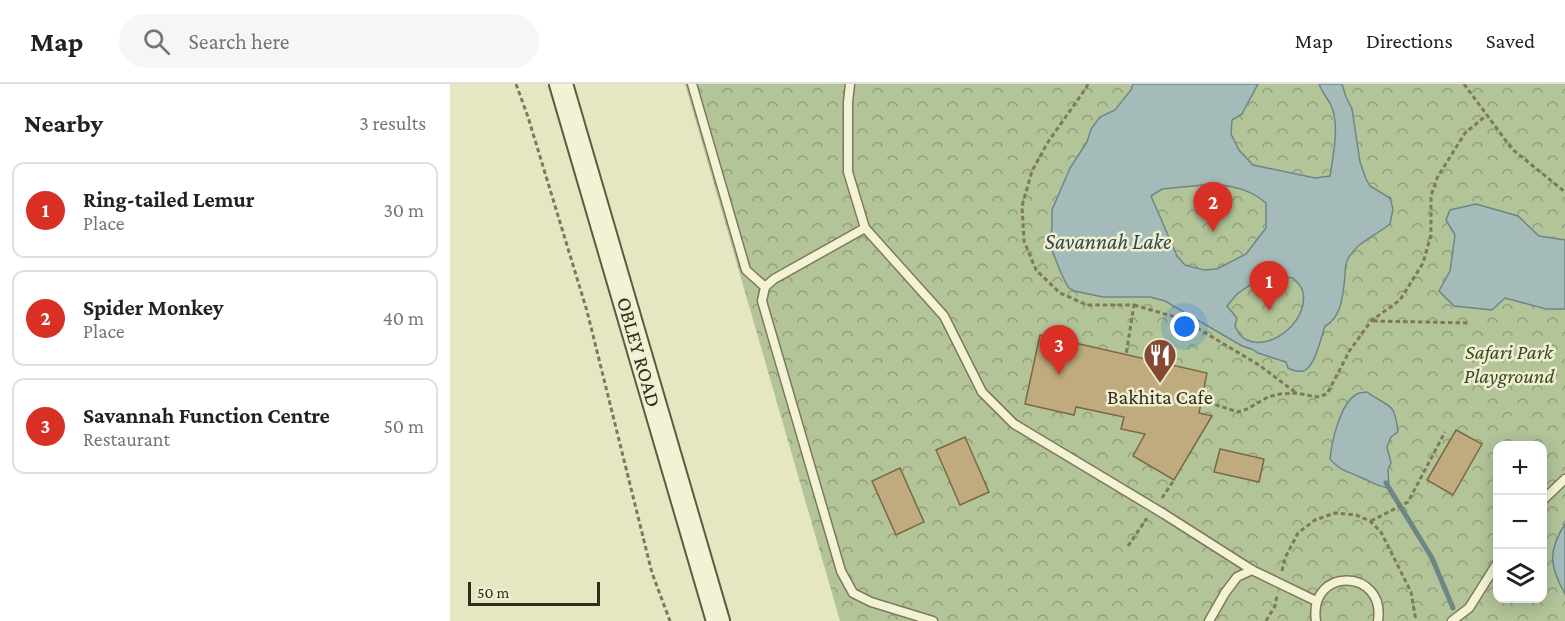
<!DOCTYPE html>
<html lang="en">
<head>
<meta charset="utf-8">
<style>
  body { margin:0; font-family:"Crimson Pro",serif; background:#f6f6f6; color:#222 }
  .controls { position:absolute; right:18px; bottom:18px; display:grid; overflow:hidden; border-radius:12px; box-shadow:0 3px 15px #0003 }
  .controls button { width:54px; height:54px; display:grid; place-items:center; padding:0; border:0; border-bottom:2px solid #e0e0e0; background:#fff; color:#222; font:30px sans-serif }
  .scale { position:absolute; left:18px; bottom:15px; width:132px; box-sizing:border-box; padding-left:6px; border:3px solid #312c1e; border-top:0; font-size:16px; line-height:21px; white-space:nowrap; color:#312c1e; -webkit-text-stroke:4px #f0efd2; paint-order:stroke }
  .you { position:absolute; left:735px; top:243px; width:21px; height:21px; margin:-15px; border:4px solid #fff; border-radius:50%; background:#1a73e8; box-shadow:0 0 0 9px #1a73e833 }
  .badge { display:grid; place-items:center; width:39px; height:39px; border-radius:50%; background:#d93025; color:#fff; font-size:20px; font-weight:700 }
  .pin { position:absolute; translate:-50% -50px; filter:drop-shadow(0 2px 3px #0008) }
  .pin::after { content:''; position:absolute; top:32px; width:21px; height:18px; background:inherit; clip-path:polygon(0 0,100% 0,50% 100%) }
  .list { margin:0; padding:0; list-style:none }
  h2 { display:flex; justify-content:space-between; align-items:center; height:78px; margin:0; padding:0 24px; font-size:26px }
  h2 small { font-size:20px; font-weight:400; color:#767676 }
  .list li { display:grid; grid-template-columns:39px 1fr auto; gap:18px; align-items:center; box-sizing:border-box; height:96px; margin:0 12px 12px; padding:0 12px; border:2px solid #e0e0e0; border-radius:12px }
  .list b { display:block; font-size:22px; white-space:nowrap }
  .list p { margin:0; font-size:20px; white-space:nowrap; color:#767676 }
  .list em { font-size:20px; font-style:normal; color:#767676 }
  .icon { flex:none; width:33px; height:33px; fill:none; stroke:currentColor; stroke-width:2; stroke-linecap:round; stroke-linejoin:round }
  .map { position:relative; flex:none; width:1115px; height:537px; overflow:hidden }
  header { display:flex; align-items:center; gap:36px; box-sizing:border-box; height:84px; padding:0 30px; background:#fff; border-bottom:2px solid #e0e0e0 }
  header strong { font-size:28px }
  nav { display:flex; gap:33px; margin-inline-start:auto; font-size:21px }
  .search { width:420px; height:54px; background:#f6f6f6; display:flex; align-items:center; gap:15px; box-sizing:border-box; padding:0 21px; border-radius:33px; color:#767676; font-size:22px }
  main { display:flex }
  aside { flex:1; background:#fff }
  .map>svg:first-child { display:block }
  .park { fill:url(#park-crowns); fill-rule:evenodd }
  .water { fill:#a5bbba; stroke:#6d8787; stroke-width:1.5; fill-rule:evenodd }
  .lines { fill:none; stroke-linecap:round; stroke-linejoin:round }
  .stream { stroke:#6d8787; stroke-width:5 }
  .building { fill:#c0ab7e; stroke:#7b6946; stroke-width:1.5 }
  .lane-casing { stroke:#7f785c; stroke-width:11 }
  .secondary-casing { stroke:#615940; stroke-width:26 }
  .path { stroke:#7f785c; stroke-width:3; stroke-dasharray:4.5 3; stroke-linecap:butt }
  .lane { stroke:#f3f2d5; stroke-width:8 }
  .secondary { stroke:#f3f2d5; stroke-width:22 }
  .labels { text-anchor:middle; stroke-width:5; stroke-linejoin:round; paint-order:stroke }
  .street-label { font-size:21px; fill:#312c1e; stroke:#f0efd2 }
  .park-label { font-size:21px; font-style:italic; fill:#394b28; stroke:#f0efd2 }
  .poi-label { font-size:21px; fill:#312c1e; stroke:#f0efd2 }
  .water-label { font-size:22px; font-style:italic; fill:#30494f; stroke:#f0efd2 }
</style>
</head>
<body>
<header>
<strong>Map</strong>
<div class="search"><svg class="icon" aria-label="search" viewBox="0 0 24 24"><circle cx="10" cy="10" r="6"/><path d="M15 15l6 6"/></svg>Search here</div>
<nav><a>Map</a><a>Directions</a><a>Saved</a></nav>
</header>
<main>
<aside>
<h2>Nearby<small>3 results</small></h2>
<ul class="list">
<li><span class="badge">1</span><div><b>Ring-tailed Lemur</b><p>Place</p></div><em>30 m</em></li>
<li><span class="badge">2</span><div><b>Spider Monkey</b><p>Place</p></div><em>40 m</em></li>
<li><span class="badge">3</span><div><b>Savannah Function Centre</b><p>Restaurant</p></div><em>50 m</em></li>
</ul>
</aside>
<div class="map">
<svg width="1115" height="537" viewBox="0 0 1115 537">
  <defs>
    <pattern id="park-crowns" width="20" height="18" patternUnits="userSpaceOnUse" patternTransform="scale(1.5)"><rect width="20" height="18" fill="#b3c499"/><path d="M2 6a3 3 0 1 1 6 0M12 15a3 3 0 1 1 6 0" fill="none" stroke="#929f7c"/></pattern>
  </defs>
  <rect width="100%" height="100%" fill="#e7e6c3"/>
  <path class="park" d="M235,0H1115V537H390ZM1048,362H1092V514H1048Z"/>
  <g class="water">
    <path d="M683,0H808L792,30L782,36L781,50L789,66L803,81L865,94L880,92C883,72 890,41 881,21C877,14 872,8 869,0H892L896,13L902,25L910,78L916,95L920,102L940,114L943,125L940,140C925,152 905,159 897,177C895,182 895,187 895,192C893,209 892,234 875,242C871,253 865,284 853,287C848,288 842,286 838,284L836,278L808,269L802,265L792,262L715,217L700,213H653L624,207L618,203L611,189L600,161L602,143V126L620,84L637,58L641,45L650,33L665,26L681,6ZM764,100C784,102 801,106 816,119V144L796,170L767,185L754,186L735,181L727,172L701,112L712,105ZM832,193L843,194C846,197 850,201 852,205C862,233 823,268 797,256C790,253 788,248 785,242L787,234L777,222L787,210L803,199Z"/>
    <path d="M1026,120L1068,132L1089,152L1115,156V225H1096L1055,214L1042,226L1004,222L989,207L1000,187L1005,151L996,136L1000,126Z"/>
    <path d="M917,308C940,325 944,316 948,348L941,353L937,363L941,379L938,386L939,404C928,403 922,398 912,394C896,386 893,389 880,375C882,357 890,319 907,310C910,308 914,309 917,308Z"/>
    <path d="M1115,440V510C1100,483 1097,468 1115,440Z"/>
  </g>
  <g class="lines">
    <path class="stream" d="M936,399L982,474L1003,524"/>
  </g>
  <g class="building">
    <path d="M590,251L757,289L749,329L762,332L724,396L683,372L695,350L671,345L674,333L626,323L624,331L575,320Z"/>
    <path d="M1006,346L1032,360L1003,411L977,396Z"/>
    <path d="M515,353L539,408L510,421L486,366Z"/>
    <path d="M770,365L814,375L809,398L764,388Z"/>
    <path d="M450,384L474,438L446,451L422,397Z"/>
  </g>
  <g class="lines">
    <defs>
      <g id="lane">
        <path d="M242,0L296,186L315,203"/>
        <path d="M400,0L398,18V88L415,144L494,232L532,308L564,340L714,430L802,486L866,517"/>
        <path d="M415,144L324,195L315,203L312,217L391,487L403,509L421,518L483,537"/>
        <path d="M1092,417L1115,395"/>
        <path d="M759,537L775,509L787,493L802,486"/>
        <path d="M866,537C858,482 936,484 928,537"/>
        <path d="M1002,537L1019,524L1048,478"/>
      </g>
      <path id="secondary" d="M111,0L268,537"/>
    </defs>
    <use href="#lane" class="lane-casing"/>
    <use href="#secondary" class="secondary-casing"/>
    <g class="path">
      <path d="M66,0L78,33L137,227L202,489L220,537"/>
      <path d="M638,0L636,4L598,58L582,87L572,122L574,157L586,186L610,209L637,221H684L676,271"/>
      <path d="M1014,0L1062,65L1115,108"/>
      <path d="M684,221L732,235L809,281L845,308"/>
      <path d="M923,237L1020,239"/>
      <path d="M751,316L788,328L797,325L818,313L830,310L846,309L867,313L877,310L900,266L921,237L950,216L973,179L981,151V112L987,94L1015,49L1037,31"/>
      <path d="M712,414L724,396"/>
      <path d="M921,437L958,418L995,348"/>
      <path d="M678,462L697,434"/>
      <path d="M832,487L835,474L848,449L865,436L885,429L906,431L920,437L931,448L961,508L966,537"/>
      <path d="M816,537L825,522L827,511"/>
    </g>
    <use href="#lane" class="lane"/>
    <use href="#secondary" class="secondary"/>
  </g>
  <defs>
    <symbol id="restaurant-pin" viewBox="-11 -11 22 30"><path d="M0 17L-7.5 6A9.5 9.5 0 1 1 7.5 6Z" fill="#864935" stroke="#f0efd2"/><path d="M-5-6h1v4h1v-4h1v4h1v-4h1v5L-1.5 .5V6h-2V.5L-5-1ZM5-6V6H3V1.5H1.5Q1.5-4 5-6Z" fill="#fff"/></symbol>
  </defs>
  <g fill-rule="evenodd">
    <use href="#restaurant-pin" x="691" y="252" width="38" height="52"/>
  </g>
  <g class="labels">
    <g class="street-label">
      <text transform="translate(189 268) rotate(74)" y="7">OBLEY ROAD</text>
    </g>
    <g class="park-label">
      <text x="1059" y="275">Safari Park<tspan x="1059" dy="24">Playground</tspan></text>
    </g>
    <g class="poi-label">
      <text x="710" y="320">Bakhita Cafe</text>
    </g>
    <g class="water-label">
      <text x="658" y="165">Savannah Lake</text>
    </g>
  </g>
</svg>
<div class="controls">
<button>+</button>
<button>−</button>
<button><svg class="icon" aria-label="layers" viewBox="0 0 24 24"><path d="M12 4l9 5-9 5-9-5zM3 14l9 5 9-5"/></svg></button>
</div>
<div class="scale">50 m</div>
<div class="you"></div>
<div class="pin badge" style="left:819px;top:227px">1</div>
<div class="pin badge" style="left:763px;top:148px">2</div>
<div class="pin badge" style="left:609px;top:291px">3</div>
</div>
</main>
</body>
</html>
